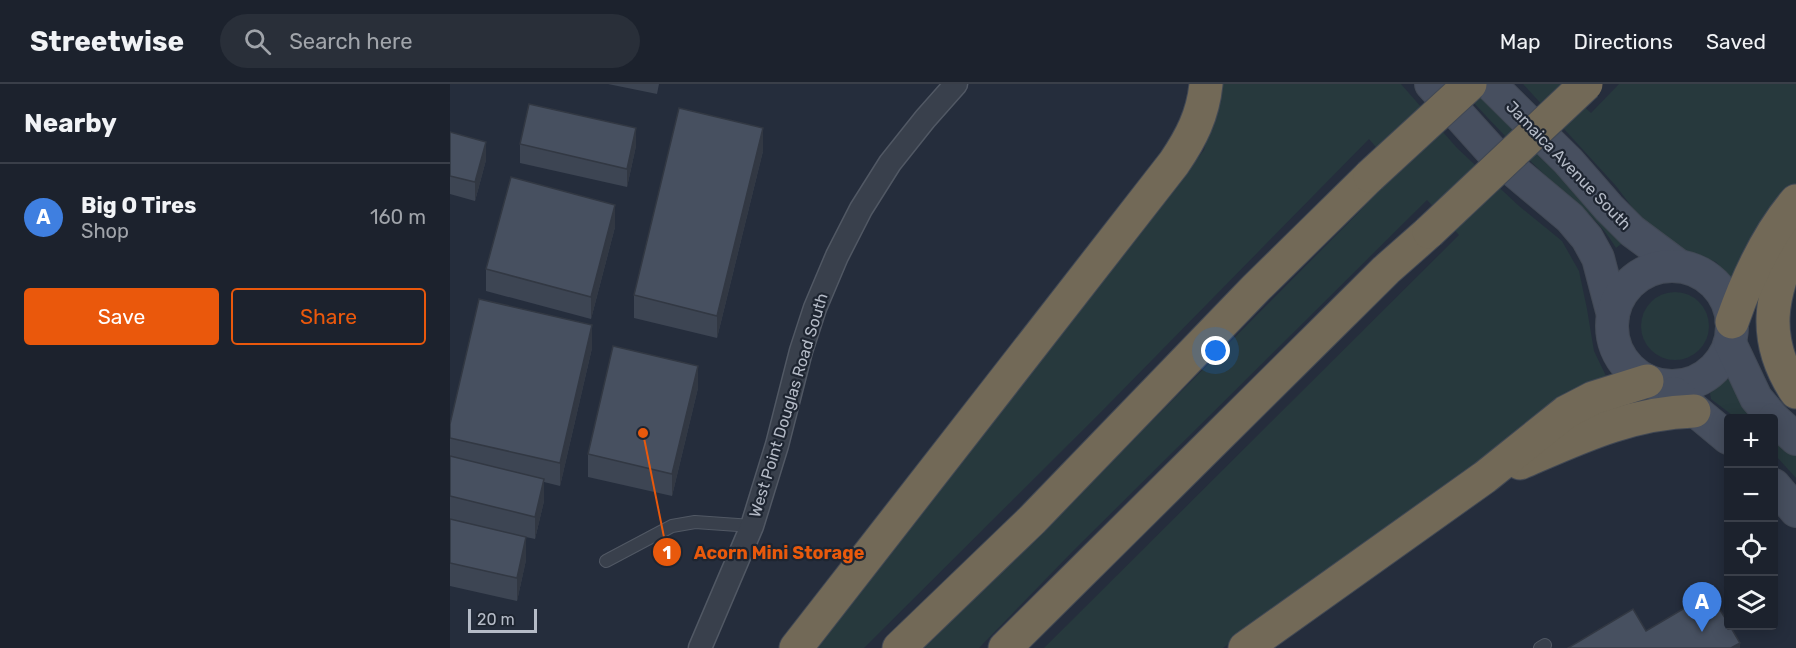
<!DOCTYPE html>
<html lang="en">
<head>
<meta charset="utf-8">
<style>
  body { margin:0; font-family:Rubik,sans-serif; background:#292f39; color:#f1f3f6 }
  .controls { position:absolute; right:18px; bottom:18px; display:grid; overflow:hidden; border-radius:6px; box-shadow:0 3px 15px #0003 }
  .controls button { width:54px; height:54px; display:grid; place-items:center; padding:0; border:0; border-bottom:2px solid #3a3f49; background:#1c222d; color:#f1f3f6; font:30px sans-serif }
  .scale { position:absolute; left:18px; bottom:15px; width:69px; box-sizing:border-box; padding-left:6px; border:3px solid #b5bbc7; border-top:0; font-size:16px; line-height:21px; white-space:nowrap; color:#b5bbc7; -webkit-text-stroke:4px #1e2531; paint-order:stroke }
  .you { position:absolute; left:766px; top:267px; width:21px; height:21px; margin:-15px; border:4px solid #fff; border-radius:50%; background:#1a73e8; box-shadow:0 0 0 9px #1a73e833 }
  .badge { display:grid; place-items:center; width:39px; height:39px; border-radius:50%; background:#ea580c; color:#fff; font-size:20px; font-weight:700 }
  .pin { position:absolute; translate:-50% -50px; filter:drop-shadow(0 2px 3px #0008) }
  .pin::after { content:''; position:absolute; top:32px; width:21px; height:18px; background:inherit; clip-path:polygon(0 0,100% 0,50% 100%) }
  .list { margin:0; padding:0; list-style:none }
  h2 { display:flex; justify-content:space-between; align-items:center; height:78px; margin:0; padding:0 24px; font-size:26px }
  h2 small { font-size:20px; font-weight:400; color:#a0a4aa }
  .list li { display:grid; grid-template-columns:39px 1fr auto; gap:18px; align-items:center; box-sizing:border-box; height:108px; padding:0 24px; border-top:2px solid #3a3f49 }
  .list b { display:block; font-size:22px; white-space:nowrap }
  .list p { margin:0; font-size:20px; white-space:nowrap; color:#a0a4aa }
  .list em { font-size:20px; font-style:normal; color:#a0a4aa }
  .actions { display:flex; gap:12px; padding:18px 24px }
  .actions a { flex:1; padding:14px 0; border:2px solid #ea580c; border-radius:6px; text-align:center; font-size:21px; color:#ea580c }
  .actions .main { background:#ea580c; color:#fff }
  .icon { flex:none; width:33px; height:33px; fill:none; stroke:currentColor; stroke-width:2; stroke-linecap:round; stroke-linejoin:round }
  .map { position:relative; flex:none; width:1346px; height:564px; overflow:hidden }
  header { display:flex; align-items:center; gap:36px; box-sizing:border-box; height:84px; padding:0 30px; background:#1c222d; border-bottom:2px solid #3a3f49 }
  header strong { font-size:28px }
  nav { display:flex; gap:33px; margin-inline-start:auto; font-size:21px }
  .search { width:420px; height:54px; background:#292f39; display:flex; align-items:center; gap:15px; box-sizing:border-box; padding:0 21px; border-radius:33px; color:#a0a4aa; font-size:22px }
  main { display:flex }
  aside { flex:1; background:#1c222d }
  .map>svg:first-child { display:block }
  .green { fill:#27393d }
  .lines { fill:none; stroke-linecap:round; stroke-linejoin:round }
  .service-casing { stroke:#515864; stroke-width:14 }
  .minor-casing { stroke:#515864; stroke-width:25 }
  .secondary-casing { stroke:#424955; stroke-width:34 }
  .motorway-casing { stroke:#414854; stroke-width:35 }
  .service { stroke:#39404c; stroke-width:12 }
  .minor { stroke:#39404c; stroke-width:22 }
  .secondary { stroke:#474f5f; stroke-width:32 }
  .motorway { stroke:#726957; stroke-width:33 }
  .motorway-bridge-casing { stroke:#414854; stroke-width:35; stroke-linecap:butt }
  .motorway-bridge { stroke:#726957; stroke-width:33 }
  .wall { fill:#3d4553 }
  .shaded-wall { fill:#323843 }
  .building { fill:#475060; stroke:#323843; stroke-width:1.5 }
  .labels { text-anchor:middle; stroke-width:4.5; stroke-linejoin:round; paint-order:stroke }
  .street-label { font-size:16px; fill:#b5bbc7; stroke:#1e2531 }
  .leader { fill:none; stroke:#e8590c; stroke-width:2 }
  .callout-dot { fill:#e8590c; stroke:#1e2531; stroke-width:2 }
  .mark-label { font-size:18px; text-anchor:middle; font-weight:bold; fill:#fff }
  .callout-label { font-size:18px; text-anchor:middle; font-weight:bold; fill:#e8590c; stroke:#1e2531; stroke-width:4.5; stroke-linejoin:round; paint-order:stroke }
</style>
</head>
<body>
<header>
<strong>Streetwise</strong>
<div class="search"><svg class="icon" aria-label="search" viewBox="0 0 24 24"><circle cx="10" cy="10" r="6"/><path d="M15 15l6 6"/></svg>Search here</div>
<nav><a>Map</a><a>Directions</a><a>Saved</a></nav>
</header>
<main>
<aside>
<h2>Nearby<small></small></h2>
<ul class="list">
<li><span class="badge" style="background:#3f7fe0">A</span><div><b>Big O Tires</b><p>Shop</p></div><em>160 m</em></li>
</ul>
<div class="actions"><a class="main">Save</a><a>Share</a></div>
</aside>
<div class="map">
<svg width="1346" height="564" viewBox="0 0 1346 564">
  <rect width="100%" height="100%" fill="#252d3c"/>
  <g class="green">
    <path d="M771,0H951L1007,64L1069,122L1112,157L1129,187L1137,225L1144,267L1157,294L1018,388L773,564H594L1009,151L977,116L623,467L529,564H474L595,445L908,129L946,87L919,55L652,327L414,564H366L754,66Z"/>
    <path d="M1007,0H1030L1175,157L1166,164C1147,132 1123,117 1096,92C1065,63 1035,32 1007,0Z"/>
    <path d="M1073,0H1110L1141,29L1169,0H1346V105L1284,198L1266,178L1232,165L1194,139L1166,102Z"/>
    <circle cx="1225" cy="242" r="34"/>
    <path d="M1282,292L1306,334H1286L1261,315L1260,309Z"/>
    <path d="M1324,350L1346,370V394L1324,370Z"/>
  </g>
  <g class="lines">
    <defs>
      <g id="service">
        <path d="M156,477L222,442L245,438L302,442"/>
        <path d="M1090,564L1095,561"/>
      </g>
      <path id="minor" d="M250,564L302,442L327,361L351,267L365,224L387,172L411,125L440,79L475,35L506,0"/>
      <g id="secondary">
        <path d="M981,0L1045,71L1120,134L1137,154L1148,174L1163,231"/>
        <path d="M1040,0L1118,77L1159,124L1182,147L1229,182"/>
        <circle cx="1222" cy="242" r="60"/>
        <path d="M1280,259L1306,314L1323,334"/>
        <path d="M1224,309L1278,354"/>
        <path d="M1324,335L1346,355"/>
        <path d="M1324,401L1346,427"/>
      </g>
      <g id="motorway">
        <path d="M1346,156C1320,210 1311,255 1346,308"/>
        <path d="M1282,238C1297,195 1317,151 1346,117"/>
        <path d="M1070,379C1128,354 1179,329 1244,327"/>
        <path d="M346,564L724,79C741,54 753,31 756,0"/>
        <path d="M449,564L582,436L806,204L920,92"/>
        <path d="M555,564L936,186L979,148"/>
        <path d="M795,564L1035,393L1116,328L1143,314L1197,297"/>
      </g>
    </defs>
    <use href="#service" class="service-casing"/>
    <use href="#minor" class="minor-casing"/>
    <use href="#secondary" class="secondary-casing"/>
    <use href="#motorway" class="motorway-casing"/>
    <use href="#service" class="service"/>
    <use href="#minor" class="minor"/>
    <use href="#secondary" class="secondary"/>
    <use href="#motorway" class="motorway"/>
    <defs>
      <g id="motorway-bridge">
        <path d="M920,92L1020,0"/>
        <path d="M979,148L1136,0"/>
      </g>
    </defs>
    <use href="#motorway-bridge" class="motorway-bridge-casing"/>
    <use href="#motorway-bridge" class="motorway-bridge"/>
  </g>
  <g class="wall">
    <path d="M158,0H209L207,10Z"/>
    <path d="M0,48L36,76L25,117L0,110Z"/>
    <path d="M70,60L186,62L177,103L70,79Z"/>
    <path d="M313,67L267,254L184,234V211Z"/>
    <path d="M165,143L141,235L36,207V185Z"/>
    <path d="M142,264L110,402L94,398V417L85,455L76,453V476L67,517L0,502V340Z"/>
    <path d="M248,304L222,412L138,393V370Z"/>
  </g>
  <g class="shaded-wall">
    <path d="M186,44V62L177,103V85Z"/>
    <path d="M313,44V67L267,254V232Z"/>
    <path d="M36,58V76L25,117V98Z"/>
    <path d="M165,121V143L141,235V213Z"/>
    <path d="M142,241V264L110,402V379Z"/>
    <path d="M248,282V304L222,412V390Z"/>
    <path d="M94,395V417L85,455V433Z"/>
    <path d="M76,453V476L67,517V494Z"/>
    <path d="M1290,559V564H1281Z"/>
  </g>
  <g class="building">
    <path d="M79,20L186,44L177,85L70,60Z"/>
    <path d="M229,24L313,44L267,232L184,211Z"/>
    <path d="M0,48L36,58L25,98L0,92Z"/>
    <path d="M61,93L165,121L141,213L36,185Z"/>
    <path d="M29,215L142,241L110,379L0,354V340Z"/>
    <path d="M163,262L248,282L222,390L138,370Z"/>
    <path d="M0,372L94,395L85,433L0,412Z"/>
    <path d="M0,435L76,453L67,494L0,479Z"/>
    <path d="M1260,509L1278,539V542H1280L1290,559L1281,564H1118L1183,525L1196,547Z"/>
  </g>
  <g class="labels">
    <g class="street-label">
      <text transform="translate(1119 81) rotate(46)" y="6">Jamaica Avenue South</text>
      <text transform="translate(338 321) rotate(-73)" y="6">West Point Douglas Road South</text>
    </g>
  </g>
  <path class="leader" d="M193 349L217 468"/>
  <g class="callout-dot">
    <circle cx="193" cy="349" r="6"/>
    <circle cx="217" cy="468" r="15"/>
  </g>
  <g class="mark-label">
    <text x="217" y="475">1</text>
  </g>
  <g class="callout-label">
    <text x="329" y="475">Acorn Mini Storage</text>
  </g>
</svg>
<div class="controls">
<button>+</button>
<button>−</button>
<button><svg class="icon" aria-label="locate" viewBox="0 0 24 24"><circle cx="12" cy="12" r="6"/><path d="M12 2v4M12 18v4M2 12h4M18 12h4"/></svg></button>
<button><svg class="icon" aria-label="layers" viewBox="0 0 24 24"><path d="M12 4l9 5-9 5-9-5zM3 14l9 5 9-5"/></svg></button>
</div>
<div class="scale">20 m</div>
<div class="you"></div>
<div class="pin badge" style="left:1252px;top:548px;background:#3f7fe0">A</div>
</div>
</main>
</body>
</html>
